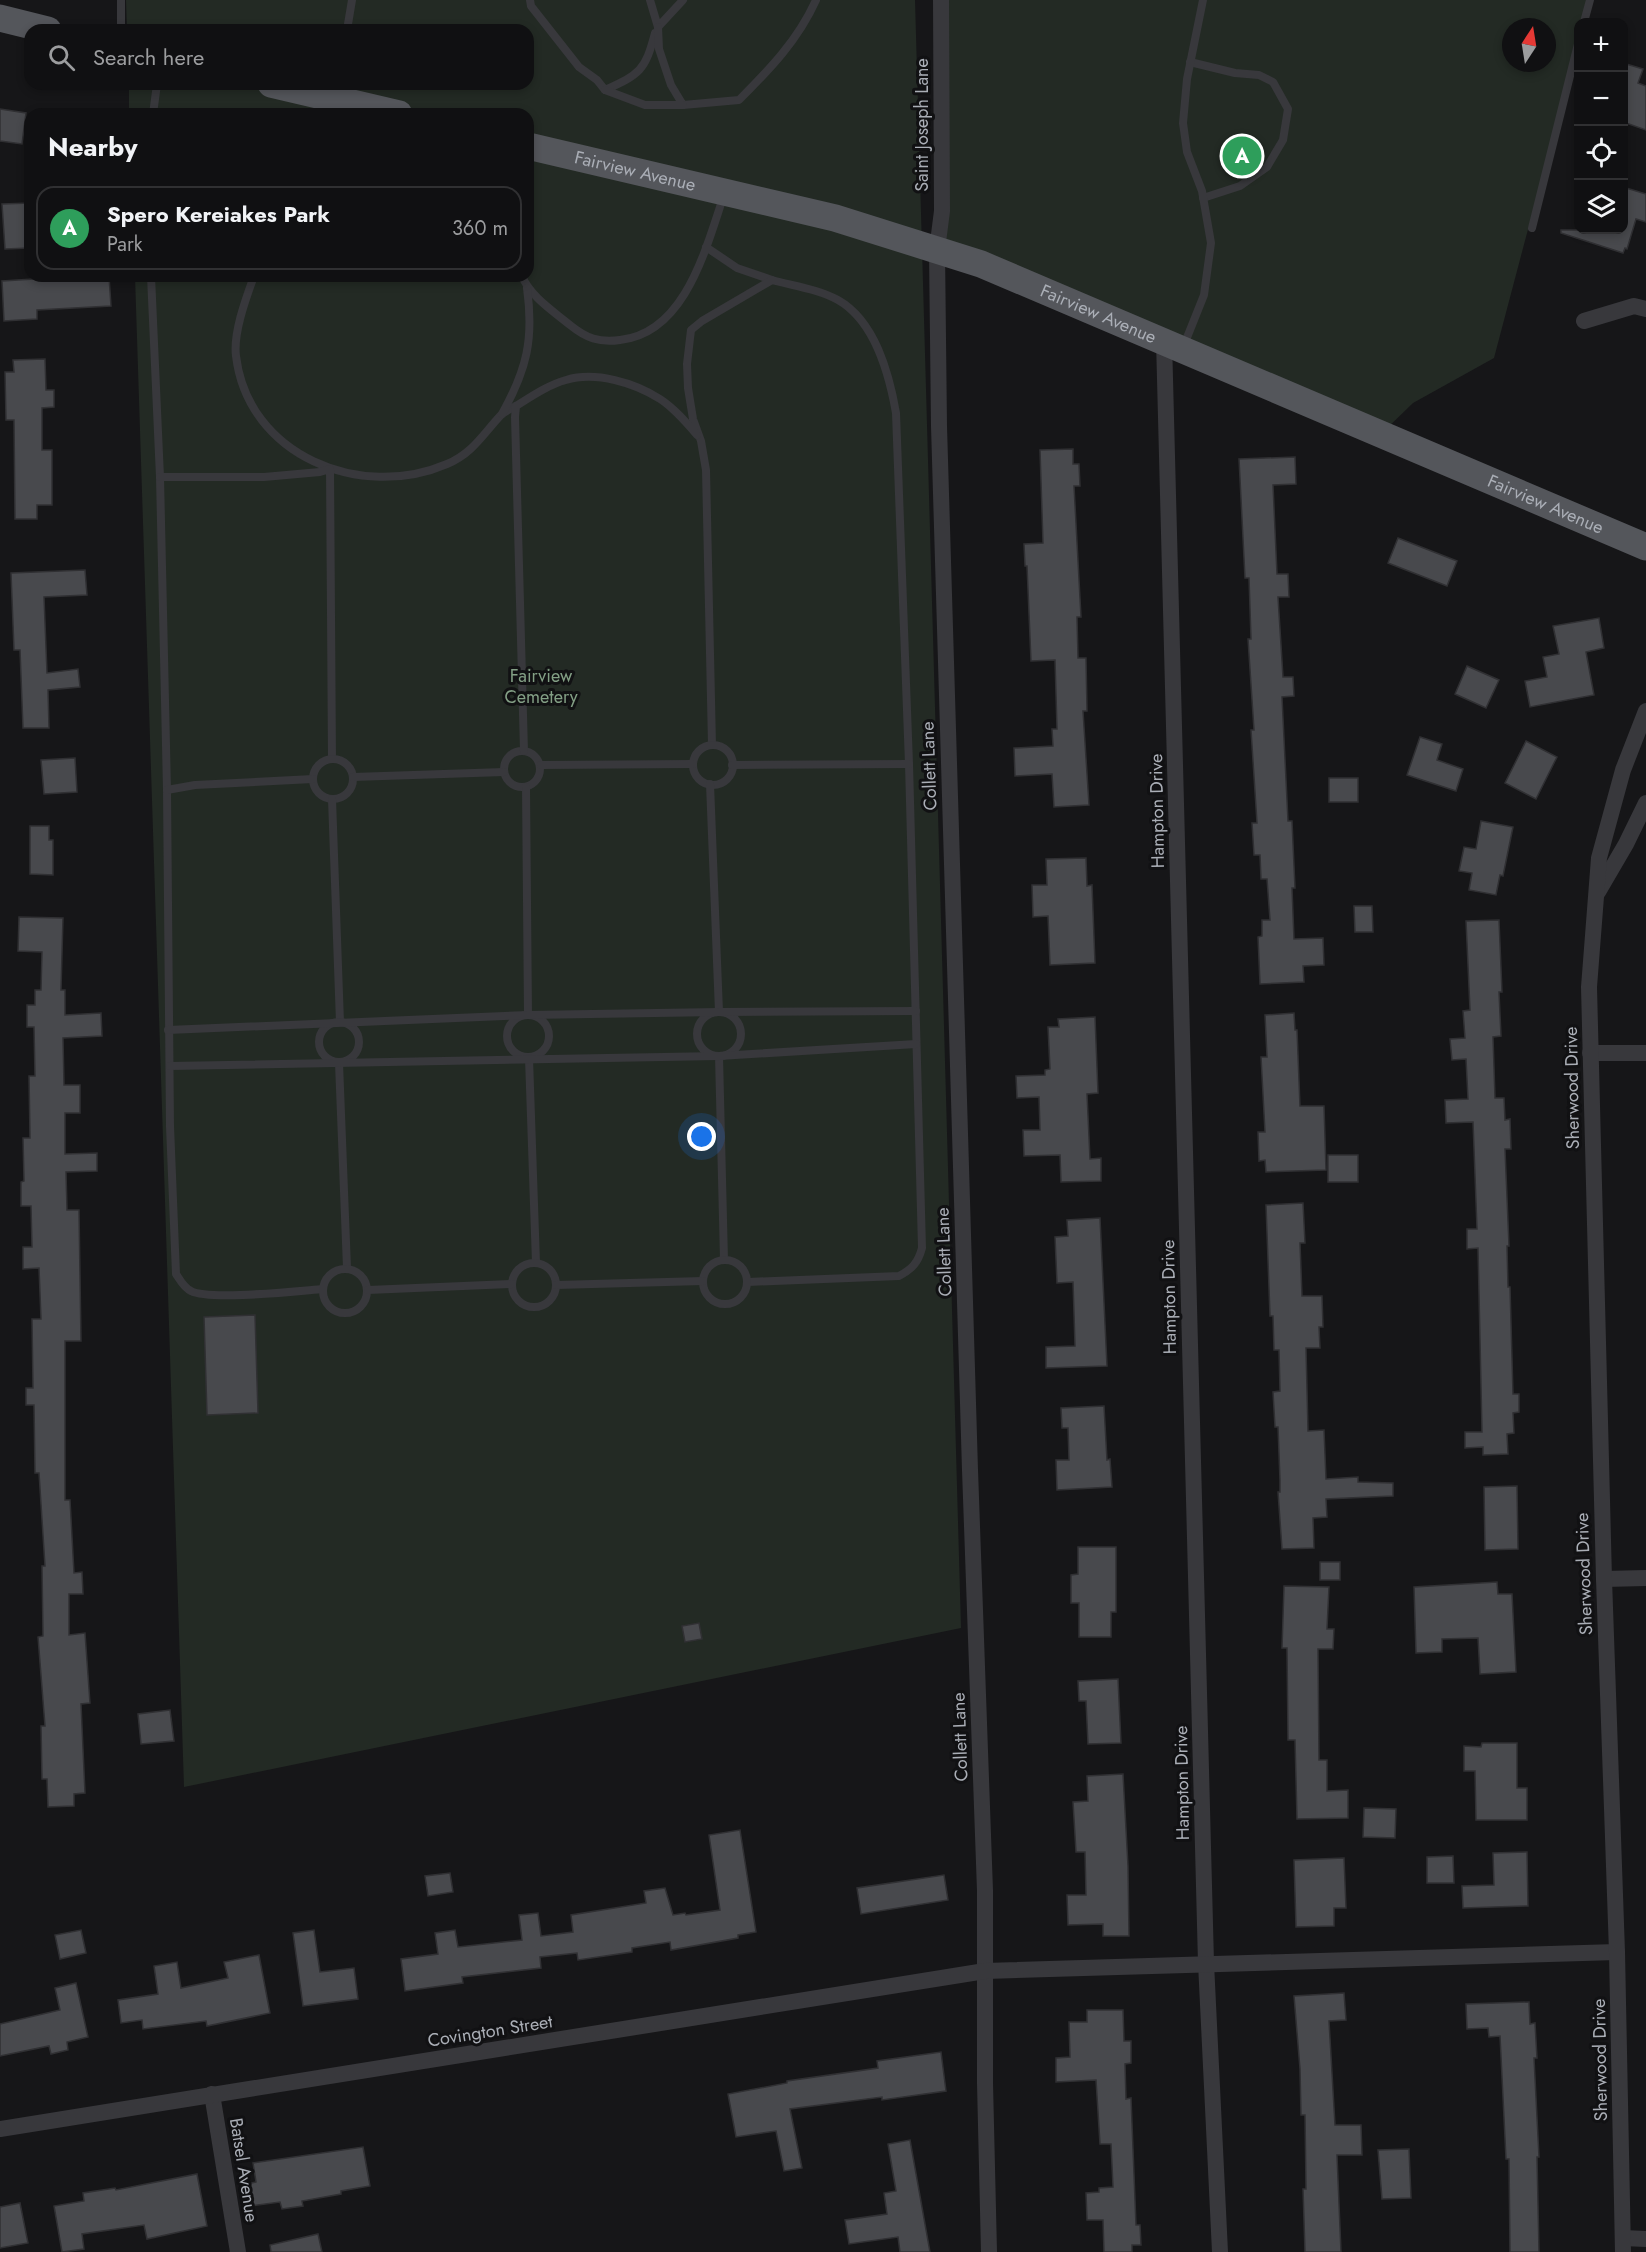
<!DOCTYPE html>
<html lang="en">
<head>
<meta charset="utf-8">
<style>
  body { margin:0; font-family:Jost,sans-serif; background:#19191b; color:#f1f3f6 }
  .controls { position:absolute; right:18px; top:18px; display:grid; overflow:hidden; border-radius:12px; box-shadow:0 3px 9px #0003 }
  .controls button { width:54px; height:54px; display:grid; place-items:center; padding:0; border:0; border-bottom:2px solid #303032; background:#101012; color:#f1f3f6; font:30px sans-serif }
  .compass { position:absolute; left:1502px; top:18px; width:54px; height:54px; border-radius:50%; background:#101012; box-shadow:0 3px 9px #0003; rotate:12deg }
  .you { position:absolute; left:702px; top:1137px; width:21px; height:21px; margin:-15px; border:4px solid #fff; border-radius:50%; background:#1a73e8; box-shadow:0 0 0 9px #1a73e833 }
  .badge { display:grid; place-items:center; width:39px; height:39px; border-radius:50%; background:#d93025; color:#fff; font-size:20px; font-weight:700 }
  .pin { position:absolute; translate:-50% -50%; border:3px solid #fff; box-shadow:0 2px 6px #0006 }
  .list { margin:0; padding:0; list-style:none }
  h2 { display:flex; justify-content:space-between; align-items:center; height:78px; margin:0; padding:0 24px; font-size:26px }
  h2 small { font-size:20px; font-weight:400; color:#9c9d9f }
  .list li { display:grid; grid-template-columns:39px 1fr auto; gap:18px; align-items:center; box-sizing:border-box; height:84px; margin:0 12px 12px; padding:0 12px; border:2px solid #303032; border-radius:18px }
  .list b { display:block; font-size:22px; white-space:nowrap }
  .list p { margin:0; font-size:20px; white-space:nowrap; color:#9c9d9f }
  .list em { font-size:20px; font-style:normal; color:#9c9d9f }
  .icon { flex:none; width:33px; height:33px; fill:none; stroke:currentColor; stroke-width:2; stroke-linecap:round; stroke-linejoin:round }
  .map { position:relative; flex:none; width:1646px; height:2252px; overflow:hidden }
  .search { position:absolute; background:#101012; box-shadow:0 3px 9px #0003; left:24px; top:24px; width:510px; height:66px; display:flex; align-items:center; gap:15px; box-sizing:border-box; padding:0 21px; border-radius:18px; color:#9c9d9f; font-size:22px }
  .panel { position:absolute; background:#101012; box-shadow:0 3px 9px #0003; left:24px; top:108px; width:510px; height:174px; border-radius:18px }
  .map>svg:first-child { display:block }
  .green { fill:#232a24; fill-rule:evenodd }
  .building { fill:#48494d; stroke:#303033; stroke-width:1.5 }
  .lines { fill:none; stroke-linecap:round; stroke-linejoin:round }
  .lane { stroke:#38383c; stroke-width:8 }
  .street { stroke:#38383c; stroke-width:16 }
  .primary { stroke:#54565b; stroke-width:27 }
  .labels { text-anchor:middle; stroke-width:6; stroke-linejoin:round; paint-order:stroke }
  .street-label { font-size:18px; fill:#aaaeb6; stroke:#111113 }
  .park-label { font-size:18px; fill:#839f85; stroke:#111113 }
</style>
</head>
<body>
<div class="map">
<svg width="1646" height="2252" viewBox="0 0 1646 2252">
  <rect width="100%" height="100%" fill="#161618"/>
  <g class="green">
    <path d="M126,0H915L961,1628L184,1787L135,276H528V114H129V84H528V30H127Z"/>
    <path d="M937,0H1589L1583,22H1578V40L1494,358L1413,403L1380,435L937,250ZM1511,27H1547V63H1511Z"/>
  </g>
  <g class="building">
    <path d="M1623,63L1643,69L1638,83L1646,86V130L1623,122Z"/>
    <path d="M0,109L26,113L22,144L0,141Z"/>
    <path d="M1623,187L1646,194V222L1636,219L1627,249L1625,248L1623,253L1561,233V230H1623Z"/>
    <path d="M30,203V248L5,249L2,204Z"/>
    <path d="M82,276H109L111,306L37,310V319L4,321L2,281Z"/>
    <path d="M45,359L46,390H54V407L42,408V450H52V505H37V519H15L14,420H6L5,372H14L13,360Z"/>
    <path d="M1073,449V464H1079L1080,486H1074L1081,617H1077L1078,658H1086L1087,711H1083L1089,805L1054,807L1052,774L1015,776L1014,748L1053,746L1052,729H1057L1055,660L1031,661L1027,566H1025L1024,544L1043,543L1040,450Z"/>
    <path d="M1295,457L1296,484L1273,485L1277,574H1288L1289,597H1278L1283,677H1293L1294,696L1282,697L1288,821H1292L1295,888H1292L1294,939L1323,938L1324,965L1303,966L1304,982L1260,984L1258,937L1262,936V920H1270L1267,879H1261L1260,855H1254L1252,823H1257L1251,730H1254L1248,639H1251L1249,578H1245L1239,459Z"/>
    <path d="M1398,538L1457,561L1447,586L1388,563Z"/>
    <path d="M85,570L87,595L44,597L47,673L78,669L80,687L48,690L49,728H23L20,650H14L11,573Z"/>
    <path d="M1599,618L1604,648L1586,652L1594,695L1530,707L1525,681L1547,677L1543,657L1559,654L1553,626Z"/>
    <path d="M1467,666L1499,680L1486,708L1455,694Z"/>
    <path d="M1420,737L1442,744L1437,760L1463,769L1456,791L1407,775Z"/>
    <path d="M1526,741L1557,757L1536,799L1505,783Z"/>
    <path d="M75,758L77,792L44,794L41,760Z"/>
    <rect x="1329" y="778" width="29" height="24"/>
    <path d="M1481,821L1513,827L1503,876L1500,875L1496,895L1469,890L1472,873L1459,871L1464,847L1476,849Z"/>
    <path d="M30,826H49V840H53V875L30,874Z"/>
    <path d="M1086,858L1087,886L1092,885L1095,963L1050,965L1048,916L1033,917L1032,885H1047L1046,859Z"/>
    <path d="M1354,906H1372L1373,932H1355Z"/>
    <path d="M19,917L63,918L61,990H65V1015L101,1013L102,1036L63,1038L64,1085H80V1113H65V1154L97,1153V1171L66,1172L67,1210H79L81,1341H65V1500H70L74,1573L82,1572L83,1594H69V1635L85,1633L90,1703L81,1704L85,1793L74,1794V1806L48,1807L47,1779H42L41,1726H45L38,1637L43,1636L42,1566H45L39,1473H35L34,1405H26V1388H33L32,1319H41L39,1268L23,1269V1247H32L31,1206H21V1182L24,1181L23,1138H30L29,1076H35L34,1027H27V1005H35V990H41L42,952L18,951Z"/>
    <path d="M1499,920L1502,992H1499L1501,1036L1493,1037L1495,1098H1504L1505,1120L1510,1119L1511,1149H1505L1509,1246H1507L1508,1287H1510L1513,1394H1519V1412L1513,1413L1514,1433L1507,1434L1508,1454L1483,1455V1447L1465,1448V1432H1482L1478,1248L1467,1249V1229H1477L1473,1122L1446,1123L1445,1100L1468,1099L1466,1059L1452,1060L1450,1039L1465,1038L1463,1011L1470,1010L1466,921Z"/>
    <path d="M1294,1013L1295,1030H1297L1300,1106H1324L1326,1170L1266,1172L1265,1160L1259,1161L1258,1132H1265L1261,1057H1267L1265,1015Z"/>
    <path d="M1095,1017L1098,1093L1087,1094L1090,1159L1101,1158V1181L1061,1182L1060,1155L1024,1156L1023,1130H1040L1039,1097L1017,1098L1016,1076L1045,1075V1070L1050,1069L1048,1027H1059L1058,1019Z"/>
    <rect x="1328" y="1155" width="30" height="27"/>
    <path d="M1303,1203L1305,1243H1300L1302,1296H1322L1323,1327H1319L1320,1348H1306L1308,1431L1324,1430L1326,1479L1358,1477V1482L1393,1483V1496L1326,1499L1327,1517L1313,1518L1314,1548L1282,1549L1278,1492H1280V1481L1278,1427H1275L1273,1392L1280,1391L1279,1350H1274L1273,1316H1270L1266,1205Z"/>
    <path d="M1100,1218L1107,1366L1046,1368V1347L1075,1346L1073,1282L1057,1283L1055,1237L1068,1236L1067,1220Z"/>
    <path d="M255,1315L258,1413L207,1415L204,1317Z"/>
    <path d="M1104,1406L1107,1460L1110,1459L1112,1487L1057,1490L1056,1460H1069L1068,1428H1062L1061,1408Z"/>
    <path d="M1517,1486L1518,1549L1485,1550L1484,1487Z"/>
    <path d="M1078,1547H1116V1612H1111V1637H1079V1603H1071V1575L1078,1574Z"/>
    <rect x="1320" y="1562" width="20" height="18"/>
    <path d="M1497,1582L1498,1594H1512L1516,1672L1480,1674L1478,1638L1442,1639V1652L1416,1653L1414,1587Z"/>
    <path d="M1284,1586L1329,1587L1327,1629H1334L1333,1649H1318L1319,1760H1327V1791L1348,1790V1818L1297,1819L1295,1740H1288L1287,1648H1282Z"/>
    <path d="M699,1623L702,1639L685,1642L682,1626Z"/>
    <path d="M1118,1679L1121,1743L1088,1744L1086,1701H1079L1078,1681Z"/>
    <path d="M170,1710L174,1741L141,1744L138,1714Z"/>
    <path d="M1482,1743H1517V1788H1527V1820H1476L1475,1771H1464V1746L1481,1747Z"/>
    <path d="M1123,1774L1128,1866L1129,1936H1103V1924L1068,1925L1067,1895H1086L1085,1852H1076L1073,1802L1088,1801L1087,1776Z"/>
    <path d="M1364,1808L1396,1809L1395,1838L1363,1837Z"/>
    <path d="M740,1830L756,1932L738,1935V1938L671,1950L670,1942L632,1948V1952L578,1960L577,1953L540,1957L541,1968L462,1977L463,1983L405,1991L401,1959L438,1954L435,1933L455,1930L458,1947L522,1940L519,1915L538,1913L541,1936L573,1932L571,1915L646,1903L644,1891L665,1888L673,1915L685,1913L686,1915L720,1910L709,1835Z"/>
    <path d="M1527,1852L1528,1906L1463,1908L1462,1886L1494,1885L1493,1853Z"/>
    <path d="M1453,1856L1454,1883H1427V1857Z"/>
    <path d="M1344,1858L1346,1908H1334V1926L1296,1927L1294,1860Z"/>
    <path d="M450,1873L453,1892L428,1896L425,1876Z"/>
    <path d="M944,1875L948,1900L861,1914L857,1888Z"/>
    <path d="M81,1930L86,1953L60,1959L55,1935Z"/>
    <path d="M314,1930L320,1972L354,1968L358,1999L303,2006L293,1933Z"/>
    <path d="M259,1955L270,2013L207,2026L206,2021L143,2029L142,2020L121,2023L118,2000L158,1994L154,1966L177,1962L181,1988L228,1978L224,1962Z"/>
    <path d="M76,1983L88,2037L67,2042L68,2050L51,2054L49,2046L0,2056V2024L60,2010L55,1988Z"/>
    <path d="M1344,1993L1346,2020L1329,2021L1335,2125H1361L1362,2155H1337L1341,2252H1305L1303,2189H1306L1305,2115H1301L1300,2069L1294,1996Z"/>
    <path d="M1529,2002L1530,2024L1535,2023L1537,2058H1534L1539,2157H1537L1539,2252H1510L1509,2159H1506L1500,2036L1489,2037L1488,2028L1467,2029L1466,2004Z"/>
    <path d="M1087,2010H1123L1124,2041H1131V2063L1125,2064L1126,2099L1131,2098L1136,2225H1140L1141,2245H1132V2252H1104L1103,2220H1087L1086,2193L1099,2192V2188L1113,2187L1111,2144H1100L1096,2080L1056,2082V2058L1070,2057L1069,2022H1087Z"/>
    <path d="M941,2052L946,2091L882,2100V2097L790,2109L802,2168L784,2171L776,2131L736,2137L728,2094L787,2083V2081L878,2068L877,2061Z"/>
    <path d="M910,2140L930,2252H900L898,2237L849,2244L845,2220L887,2214L884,2193L896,2191L888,2144Z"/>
    <path d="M363,2147L370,2186L341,2191V2194L302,2201L303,2206L282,2209L280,2202L251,2206L247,2184L256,2182L253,2163Z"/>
    <path d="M1409,2149L1411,2198L1382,2199L1378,2150Z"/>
    <path d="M197,2174L207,2226L147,2239L144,2225L82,2234L84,2249L62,2252L54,2206L84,2201L83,2193L115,2188L116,2190Z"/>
    <path d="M20,2203L28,2243L0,2248V2207Z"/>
    <path d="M318,2234L322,2252H271L270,2245Z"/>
  </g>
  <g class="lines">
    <g class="lane">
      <path d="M121,0V30"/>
      <path d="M530,0L531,6L579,67L597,80L605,90C640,74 645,71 655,33"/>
      <path d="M650,0L658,27L683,0"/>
      <path d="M1584,22L1590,0"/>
      <path d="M658,27L659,49L671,85L683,105L739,100C770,69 798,40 816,0"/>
      <path d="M347,30L352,0"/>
      <path d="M1190,62L1235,73L1259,75L1273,82L1288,109L1283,140L1267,167L1240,186L1203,198"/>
      <path d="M605,90L645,105H683"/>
      <path d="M153,114L157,84"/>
      <path d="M334,114L338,84"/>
      <path d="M1532,228L1578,44"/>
      <path d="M706,247L737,268L772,280"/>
      <path d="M151,276L160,477L167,790L170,1126L176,1274C180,1280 184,1288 191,1291C210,1301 298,1291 323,1289"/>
      <path d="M254,276C246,298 233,333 236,356C248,456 361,501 447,464C473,453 483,434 501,415C505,411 511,409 516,406"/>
      <path d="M522,276C530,296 553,311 570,325C586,338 599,343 620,340C686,333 706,247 724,195"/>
      <path d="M1184,345L1204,295L1211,243L1202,191L1187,152L1183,123L1187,79L1203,0"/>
      <path d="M502,414C527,369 534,339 527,288"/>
      <path d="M160,477H264L320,472L330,469L332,759"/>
      <path d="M712,745L706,470L701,441L693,419L688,388L687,364L691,330L702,321L772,280C794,286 818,289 838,300C875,321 889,373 896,413L909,764L922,1248C918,1263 912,1269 899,1276L748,1282"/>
      <circle cx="713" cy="765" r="20"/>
      <circle cx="522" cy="769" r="18"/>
      <path d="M524,751L515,417L516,406C532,396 548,385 566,380C596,371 635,383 660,399C674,408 686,422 697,435"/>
      <circle cx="333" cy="779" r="20"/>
      <path d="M541,765L693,764"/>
      <path d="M732,765L909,764"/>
      <path d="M353,777L504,772"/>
      <path d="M710,784L719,1012"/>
      <path d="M526,787L528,1015"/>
      <path d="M167,790L195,785L313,779"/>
      <path d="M332,799L340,1022"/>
      <circle cx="719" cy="1034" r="22"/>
      <circle cx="528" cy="1036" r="21"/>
      <circle cx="339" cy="1042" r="20"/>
      <path d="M168,1030L528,1015L719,1012L916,1011"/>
      <path d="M719,1056L724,1260"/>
      <path d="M529,1058L536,1263"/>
      <path d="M339,1063L347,1268"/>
      <path d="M170,1066L719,1056L916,1044"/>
      <circle cx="725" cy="1282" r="22"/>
      <circle cx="534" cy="1285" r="22"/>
      <circle cx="345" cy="1291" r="22"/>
      <path d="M556,1285L703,1281"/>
      <path d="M368,1290L512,1284"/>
    </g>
    <g class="street">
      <path d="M941,0L942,211L937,250L939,426L970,1470L985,1891V2083L989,2252"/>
      <path d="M1584,321L1634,306L1646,309"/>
      <path d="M1164,340L1206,1963L1220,2252"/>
      <path d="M1598,892L1626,844L1646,803"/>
      <path d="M1590,1053H1646"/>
      <path d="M1604,1579L1646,1578"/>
      <path d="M212,2094L238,2252"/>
      <path d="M0,2129L985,1971L1617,1952"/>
      <path d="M1623,2238L1646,2239"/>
      <path d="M1623,2252L1617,1952L1604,1579L1589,987L1599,858L1623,770L1646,711"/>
    </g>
    <g class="primary">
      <path d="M0,18L48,30"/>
      <path d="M271,84L399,114"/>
      <path id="s1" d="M528,146L835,218L981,264L1646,547"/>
    </g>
  </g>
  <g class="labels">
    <g class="street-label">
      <text transform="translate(922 125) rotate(-90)" y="6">Saint Joseph Lane</text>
      <text dy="6" stroke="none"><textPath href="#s1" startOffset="110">Fairview Avenue</textPath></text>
      <text dy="6" stroke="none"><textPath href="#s1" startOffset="596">Fairview Avenue</textPath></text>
      <text dy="6" stroke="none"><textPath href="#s1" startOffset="1082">Fairview Avenue</textPath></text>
      <text transform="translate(929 766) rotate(-92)" y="6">Collett Lane</text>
      <text transform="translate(1157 811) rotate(-91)" y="6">Hampton Drive</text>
      <text transform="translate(1572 1088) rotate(-91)" y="6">Sherwood Drive</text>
      <text transform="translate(944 1252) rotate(-92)" y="6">Collett Lane</text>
      <text transform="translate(1169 1297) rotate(-91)" y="6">Hampton Drive</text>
      <text transform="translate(1584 1574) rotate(-92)" y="6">Sherwood Drive</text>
      <text transform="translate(960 1737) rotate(-92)" y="6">Collett Lane</text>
      <text transform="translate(1182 1783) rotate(-91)" y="6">Hampton Drive</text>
      <text transform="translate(490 2031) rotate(-9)" y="6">Covington Street</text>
      <text transform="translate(1600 2060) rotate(-91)" y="6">Sherwood Drive</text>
      <text transform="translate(244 2170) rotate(81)" y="6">Batsel Avenue</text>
    </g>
    <g class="park-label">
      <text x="541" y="682">Fairview<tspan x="541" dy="21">Cemetery</tspan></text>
    </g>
  </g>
</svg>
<div class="controls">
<button>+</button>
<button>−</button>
<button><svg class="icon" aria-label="locate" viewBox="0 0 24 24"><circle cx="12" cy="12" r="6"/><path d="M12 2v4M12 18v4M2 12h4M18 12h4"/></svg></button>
<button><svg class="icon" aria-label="layers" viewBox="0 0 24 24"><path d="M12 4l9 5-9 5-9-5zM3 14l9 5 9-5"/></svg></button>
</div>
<svg class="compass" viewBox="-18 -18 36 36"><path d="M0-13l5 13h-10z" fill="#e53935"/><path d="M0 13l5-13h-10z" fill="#9c9d9f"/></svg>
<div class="you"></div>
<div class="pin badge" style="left:1242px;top:156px;background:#2e9e5b">A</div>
<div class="search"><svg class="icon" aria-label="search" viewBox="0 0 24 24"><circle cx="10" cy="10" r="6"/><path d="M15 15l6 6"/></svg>Search here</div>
<section class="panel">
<h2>Nearby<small></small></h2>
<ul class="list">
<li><span class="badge" style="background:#2e9e5b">A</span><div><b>Spero Kereiakes Park</b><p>Park</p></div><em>360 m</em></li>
</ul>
</section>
</div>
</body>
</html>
